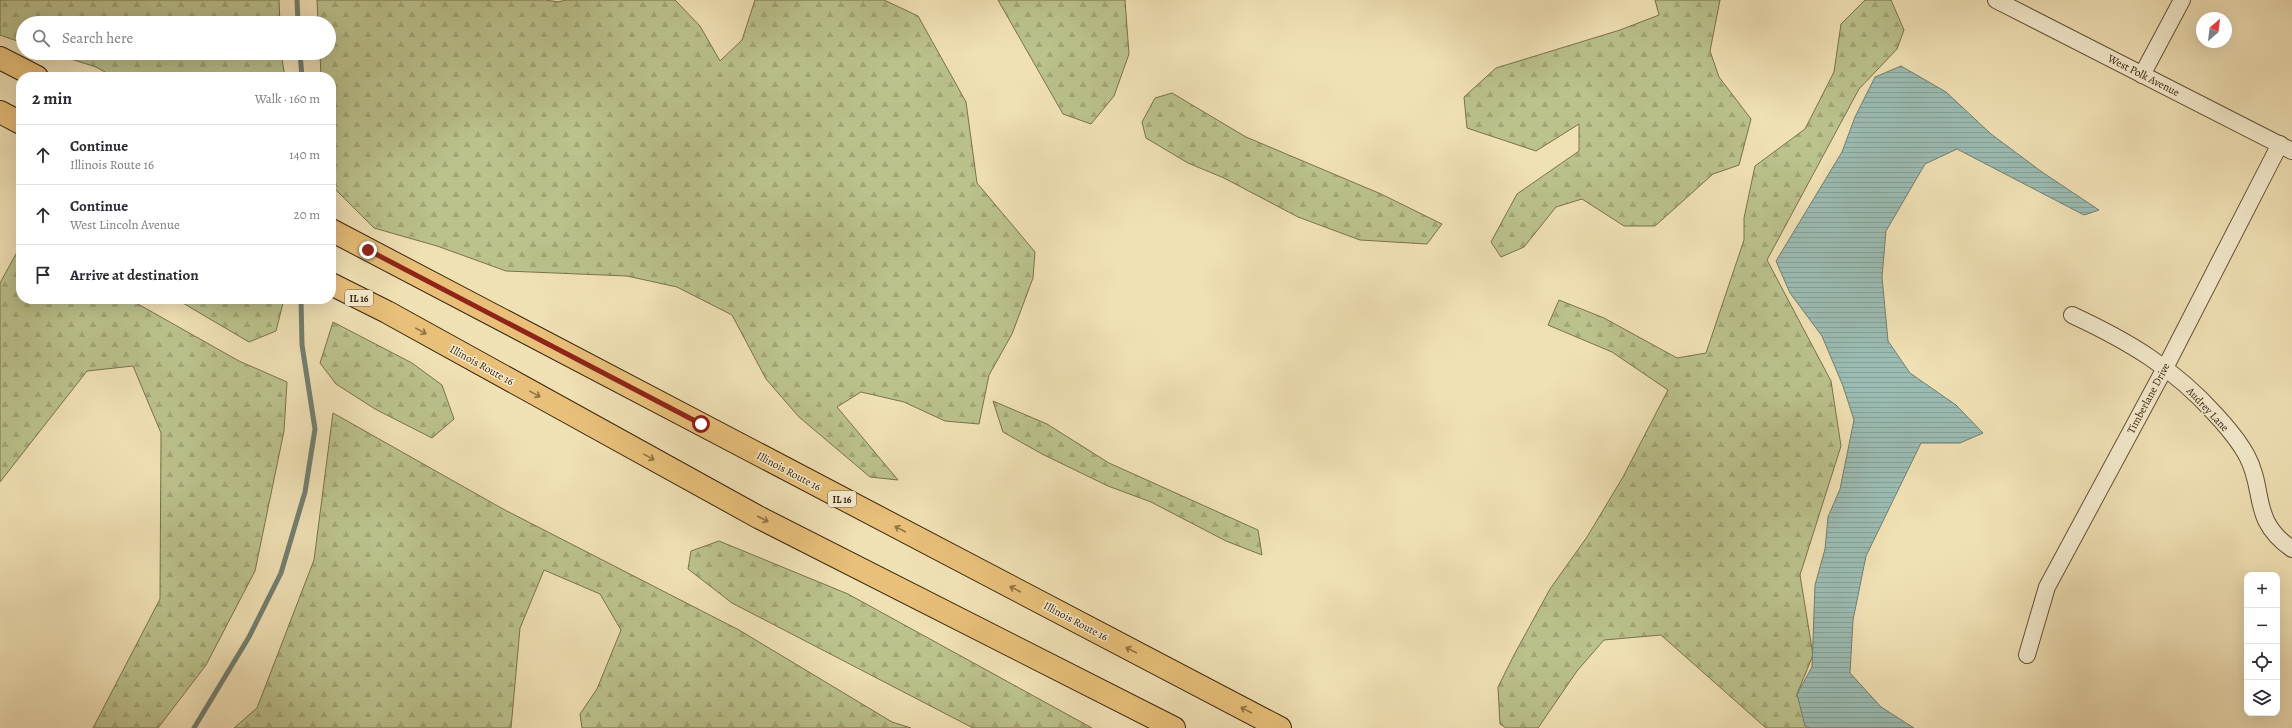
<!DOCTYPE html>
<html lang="en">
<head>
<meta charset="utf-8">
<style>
  body { margin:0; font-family:Alegreya,serif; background:#f2f2f3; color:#2b2b33 }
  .controls { position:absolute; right:12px; bottom:12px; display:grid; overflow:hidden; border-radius:8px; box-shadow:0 4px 16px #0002 }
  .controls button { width:36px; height:36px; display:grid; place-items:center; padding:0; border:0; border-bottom:1px solid #e1e1e2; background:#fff; color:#2b2b33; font:20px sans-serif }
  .compass { position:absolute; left:2196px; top:12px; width:36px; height:36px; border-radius:50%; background:#fff; box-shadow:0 4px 16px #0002; rotate:28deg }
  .stop { position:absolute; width:12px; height:12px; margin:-9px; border:3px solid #8f2418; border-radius:50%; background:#fff }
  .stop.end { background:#8f2418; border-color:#fff; box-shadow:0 1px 4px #0008 }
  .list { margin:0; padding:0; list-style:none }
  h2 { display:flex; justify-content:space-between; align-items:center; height:52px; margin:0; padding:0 16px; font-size:17px }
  h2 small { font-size:13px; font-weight:400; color:#7c7c81 }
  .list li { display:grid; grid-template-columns:26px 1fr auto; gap:12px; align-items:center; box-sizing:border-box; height:60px; padding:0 16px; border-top:1px solid #e1e1e2 }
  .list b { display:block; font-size:15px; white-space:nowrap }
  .list p { margin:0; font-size:13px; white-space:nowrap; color:#7c7c81 }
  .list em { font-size:13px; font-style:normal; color:#7c7c81 }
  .icon { flex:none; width:22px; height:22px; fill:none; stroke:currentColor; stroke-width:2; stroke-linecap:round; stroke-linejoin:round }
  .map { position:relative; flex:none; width:2292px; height:728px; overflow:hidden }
  .search { position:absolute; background:#fff; box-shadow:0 4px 16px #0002; left:16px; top:16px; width:320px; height:44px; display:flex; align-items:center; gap:10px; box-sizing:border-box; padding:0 14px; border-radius:22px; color:#7c7c81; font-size:15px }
  .panel { position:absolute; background:#fff; box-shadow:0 4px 16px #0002; left:16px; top:72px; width:320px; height:232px; border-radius:16px }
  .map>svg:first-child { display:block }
  .forest { fill:url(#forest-firs); stroke:#7a724c }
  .water { fill:url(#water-rules); stroke:#737f70 }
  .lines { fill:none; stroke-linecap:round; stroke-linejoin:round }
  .stream { stroke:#737f70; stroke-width:5 }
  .minor-casing { stroke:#665236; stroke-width:18 }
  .primary-casing { stroke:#38230b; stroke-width:24 }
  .minor { stroke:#f5eccf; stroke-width:16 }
  .primary { stroke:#e8c07a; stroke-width:22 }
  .oneway { stroke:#907242 }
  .route { stroke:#8f2418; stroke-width:5 }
  .labels { text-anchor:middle; stroke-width:3; stroke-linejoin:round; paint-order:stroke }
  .shield { fill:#f5eccf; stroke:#715f46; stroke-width:1 }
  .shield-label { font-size:10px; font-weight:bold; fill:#38230b }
  .street-label { font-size:11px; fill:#38230b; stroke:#f5eccf }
</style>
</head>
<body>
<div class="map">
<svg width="2292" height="728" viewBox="0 0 2292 728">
  <defs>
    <pattern id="forest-firs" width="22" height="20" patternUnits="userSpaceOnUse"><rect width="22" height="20" fill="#bbc28c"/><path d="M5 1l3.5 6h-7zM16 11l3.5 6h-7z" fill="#a2a677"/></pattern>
    <pattern id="water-rules" width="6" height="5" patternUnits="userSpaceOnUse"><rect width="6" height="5" fill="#9bbcb3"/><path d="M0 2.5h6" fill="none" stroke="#86a199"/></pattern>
  </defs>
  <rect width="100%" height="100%" fill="#f0e1b5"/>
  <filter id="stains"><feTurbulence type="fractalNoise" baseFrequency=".005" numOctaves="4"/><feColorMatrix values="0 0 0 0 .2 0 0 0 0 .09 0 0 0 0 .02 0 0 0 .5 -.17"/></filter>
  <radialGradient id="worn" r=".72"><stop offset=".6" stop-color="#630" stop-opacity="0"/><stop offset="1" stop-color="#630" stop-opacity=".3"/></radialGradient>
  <g class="forest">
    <path d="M0,0H279L280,23H23V43L0,35Z"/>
    <path d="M317,0H546L558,2L566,0H675L700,26L720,61L742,40L755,0H884L918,16L966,102L977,183L1035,252L1033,278L1012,334L989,375L979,424L945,421L904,402L861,392L837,407L898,480L870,477L799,417L766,379L732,315L677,287L627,276L506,271L437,246L374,228L331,185V77H321L320,53H329V23H318Z"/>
    <path d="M998,0H1125L1129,54L1114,96L1091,124L1063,114Z"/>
    <path d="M1655,0H1720L1710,51L1719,77L1751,119L1739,165L1713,174L1655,226H1624L1582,199L1556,207L1524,247L1501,257L1491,242L1517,194L1579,151V124L1536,151L1467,128L1464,97L1496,68L1620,30L1659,15Z"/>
    <path d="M1865,0H1891L1904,30L1897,49L1859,89L1767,260L1831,381L1841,446L1800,575L1813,655L1797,694L1810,728H1766L1661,635L1604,640L1577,671L1538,728H1506L1500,724L1498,687L1514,655L1550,589L1587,537L1623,477L1668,390L1612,352L1548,325L1559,300L1604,318L1677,358L1706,353L1744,240V218L1755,166L1805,129L1834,72L1841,24Z"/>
    <path d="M52,53H281L285,77H114L96,67Z"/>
    <path d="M1172,93L1246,137L1381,194L1442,224L1427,244L1360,240L1298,217L1224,178L1188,163L1146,138L1142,122L1155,98Z"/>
    <path d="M21,245V299H129L239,361L287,382L284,431L255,571L206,665L158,728H93L160,599L161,433L133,366L87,371L0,482V283Z"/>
    <path d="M176,299H284L276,331L249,342Z"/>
    <path d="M333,322L412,363L442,385L454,419L432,438L375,409L336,384L320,363Z"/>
    <path d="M993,401L1047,424L1109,463L1258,530L1262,555L1226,541L1151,502L1108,486L1042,454L1003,432Z"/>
    <path d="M333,413L503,509L739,630L892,722L911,728H582L580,714L597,689L621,630L600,594L544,570L520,628L511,728H234L257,708L314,560Z"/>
    <path d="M719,541L848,594L1092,728H973L732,603L688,569L691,551Z"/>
  </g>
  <path class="water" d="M1901,66L1946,92L1991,134L2042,172L2099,210L2084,215L1957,149L1925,164L1886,231L1882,277L1888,341L1910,373L1956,405L1983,433L1960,443H1921L1866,556L1853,620L1850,673L1881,707L1914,728H1810L1805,726L1797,694L1812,667L1815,585L1825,549L1828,517L1840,489L1854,420L1843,386L1822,336L1790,293L1776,261L1842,152L1855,117L1875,77Z"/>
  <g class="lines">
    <g class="stream">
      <path d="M297,0L298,23"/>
      <path d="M300,53L302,77"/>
      <path d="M194,728L249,637L281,573L305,492L315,429L302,345L301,299"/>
    </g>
    <defs>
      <g id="minor">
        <path d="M1996,0L2292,151"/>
        <path d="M2142,75L2182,0"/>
        <path d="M2072,315C2128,341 2174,368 2216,415C2227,427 2239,441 2247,456C2266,492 2250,520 2292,549"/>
        <path d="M2027,655L2047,587L2165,368L2280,144"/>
      </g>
      <g id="primary">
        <path d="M0,58L37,77"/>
        <path d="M0,112L21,123"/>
        <path d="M331,230L1280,728"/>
        <path d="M331,284L387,312L760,518L1174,728"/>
      </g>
    </defs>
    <use href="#minor" class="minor-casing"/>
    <use href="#primary" class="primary-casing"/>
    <use href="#minor" class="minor"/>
    <use href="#primary" class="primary"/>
  </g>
  <defs><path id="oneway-shaft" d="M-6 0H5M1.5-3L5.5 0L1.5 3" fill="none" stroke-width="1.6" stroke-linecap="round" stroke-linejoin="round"/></defs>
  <g class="oneway">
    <use href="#oneway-shaft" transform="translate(421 331) rotate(29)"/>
    <use href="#oneway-shaft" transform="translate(535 394) rotate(29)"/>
    <use href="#oneway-shaft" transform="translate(649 457) rotate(29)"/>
    <use href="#oneway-shaft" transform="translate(763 519) rotate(27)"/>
    <use href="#oneway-shaft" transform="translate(900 529) rotate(-152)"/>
    <use href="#oneway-shaft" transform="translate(1015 589) rotate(-152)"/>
    <use href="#oneway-shaft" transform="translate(1131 650) rotate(-152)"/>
    <use href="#oneway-shaft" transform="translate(1246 710) rotate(-152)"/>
  </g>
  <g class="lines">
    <path class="route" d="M368,250L701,424"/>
  </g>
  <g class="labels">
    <g class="shield">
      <rect x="345" y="290" width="28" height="16" rx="3"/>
      <rect x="828" y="491" width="28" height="16" rx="3"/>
    </g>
    <g class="shield-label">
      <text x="359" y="302">IL 16</text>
      <text x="842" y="503">IL 16</text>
    </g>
    <g class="street-label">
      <text transform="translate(2144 75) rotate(27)" y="4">West Polk Avenue</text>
      <text transform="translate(482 365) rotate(29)" y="4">Illinois Route 16</text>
      <text transform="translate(2148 398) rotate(-62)" y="4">Timberlane Drive</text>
      <text transform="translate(2208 409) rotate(47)" y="4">Audrey Lane</text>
      <text transform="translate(789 471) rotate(28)" y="4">Illinois Route 16</text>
      <text transform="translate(1076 621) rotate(28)" y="4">Illinois Route 16</text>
    </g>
  </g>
  <rect width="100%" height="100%" filter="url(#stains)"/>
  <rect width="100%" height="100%" fill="url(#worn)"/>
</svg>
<div class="controls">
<button>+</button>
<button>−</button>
<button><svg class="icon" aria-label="locate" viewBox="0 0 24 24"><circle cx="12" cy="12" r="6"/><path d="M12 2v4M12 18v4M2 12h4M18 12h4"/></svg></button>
<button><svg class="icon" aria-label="layers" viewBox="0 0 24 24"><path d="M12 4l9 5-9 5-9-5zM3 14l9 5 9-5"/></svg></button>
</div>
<svg class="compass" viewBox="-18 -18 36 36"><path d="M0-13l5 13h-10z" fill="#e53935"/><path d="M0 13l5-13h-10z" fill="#7c7c81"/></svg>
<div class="stop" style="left:701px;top:424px"></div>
<div class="stop end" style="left:368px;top:250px"></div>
<div class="search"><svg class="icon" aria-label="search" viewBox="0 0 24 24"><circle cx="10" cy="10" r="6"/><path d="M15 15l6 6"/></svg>Search here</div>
<section class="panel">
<h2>2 min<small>Walk · 160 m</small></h2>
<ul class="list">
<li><svg class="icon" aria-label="ahead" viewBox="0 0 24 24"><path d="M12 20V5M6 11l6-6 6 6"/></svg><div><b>Continue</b><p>Illinois Route 16</p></div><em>140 m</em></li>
<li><svg class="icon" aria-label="ahead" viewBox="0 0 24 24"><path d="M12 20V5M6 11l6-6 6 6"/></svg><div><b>Continue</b><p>West Lincoln Avenue</p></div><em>20 m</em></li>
<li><svg class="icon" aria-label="arrive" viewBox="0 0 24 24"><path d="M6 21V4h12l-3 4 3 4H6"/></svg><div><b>Arrive at destination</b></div></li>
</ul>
</section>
</div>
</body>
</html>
